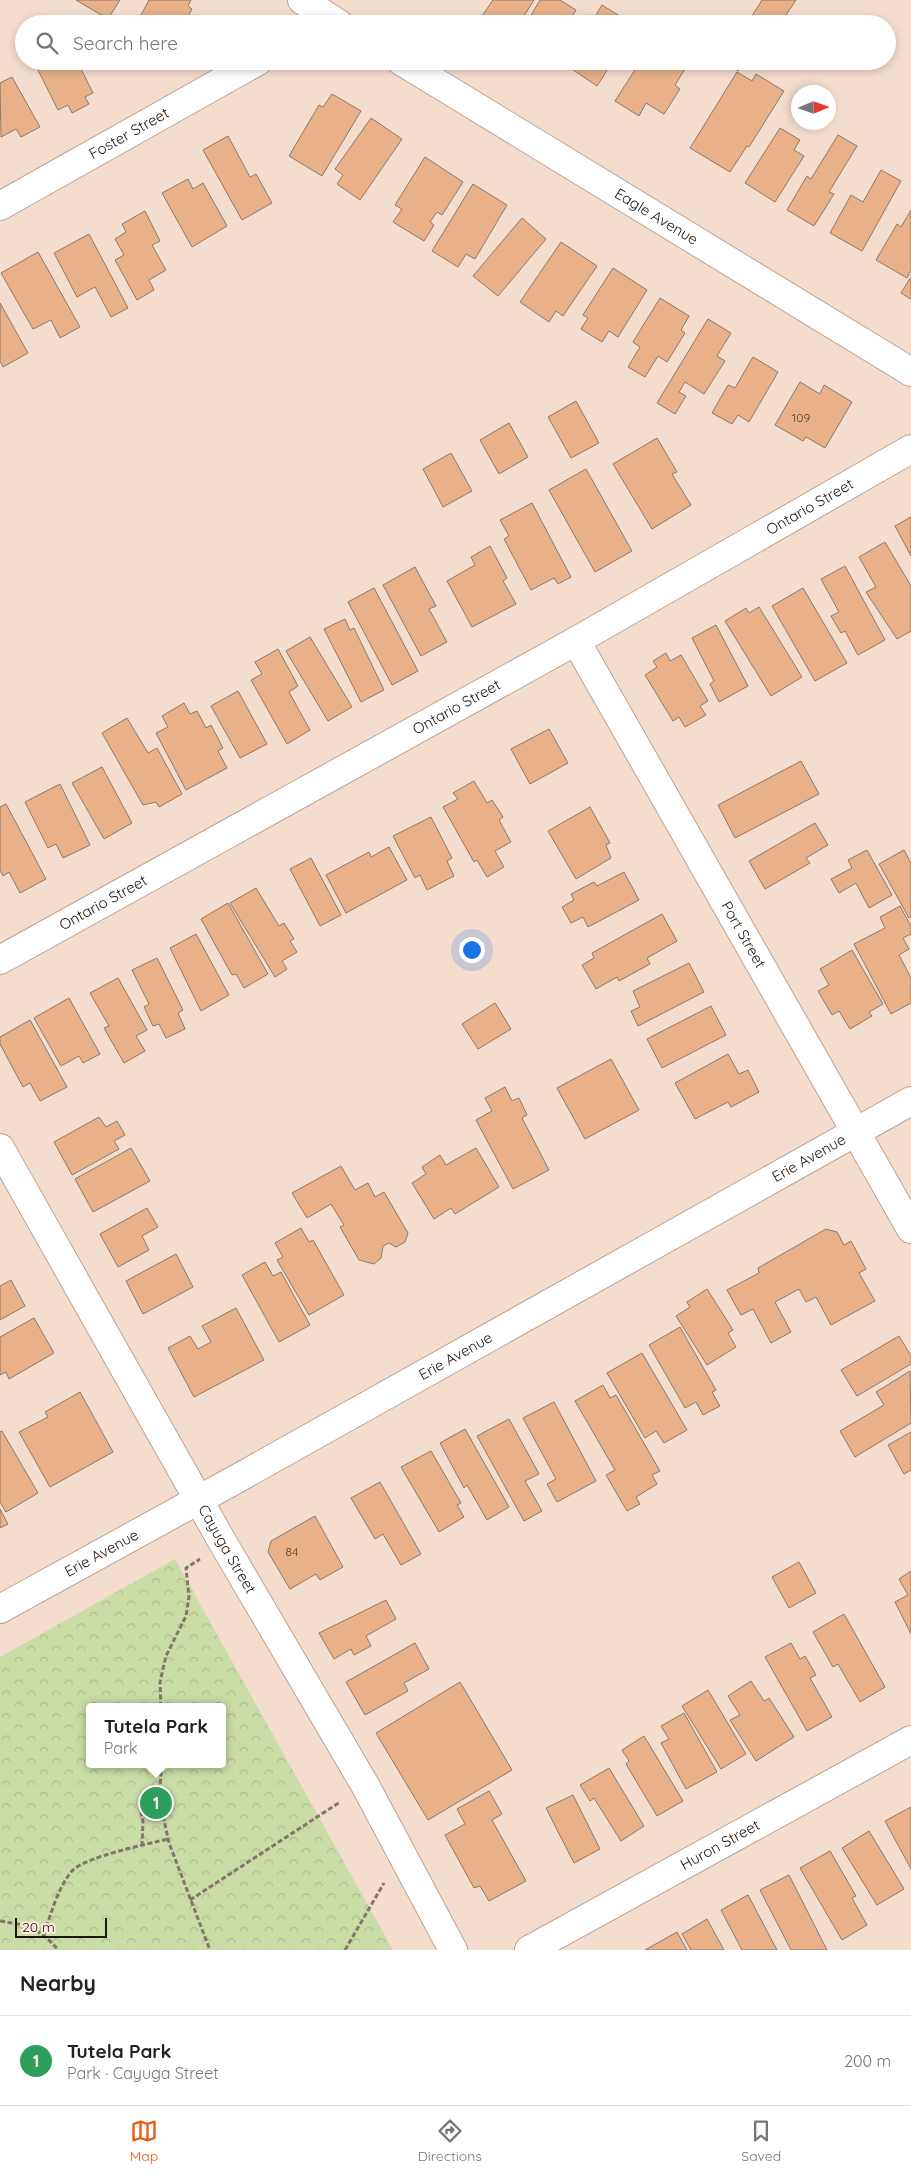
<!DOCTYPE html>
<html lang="en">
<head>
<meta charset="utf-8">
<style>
  body { margin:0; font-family:Quicksand,sans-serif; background:#f2f2f2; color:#222 }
  .compass { position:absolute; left:791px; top:85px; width:45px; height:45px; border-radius:50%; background:#fff; box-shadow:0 2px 8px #0003; rotate:88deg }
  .scale { position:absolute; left:15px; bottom:12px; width:92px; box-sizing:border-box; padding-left:5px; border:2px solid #1e1610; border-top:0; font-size:14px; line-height:18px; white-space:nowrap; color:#1e1610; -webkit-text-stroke:4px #ffecde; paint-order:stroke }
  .you { position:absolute; left:471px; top:949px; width:18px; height:18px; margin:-12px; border:4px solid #fff; border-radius:50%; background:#1a73e8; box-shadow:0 0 0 8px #1a73e833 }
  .badge { display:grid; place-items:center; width:32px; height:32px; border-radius:50%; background:#ea580c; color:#fff; font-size:16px; font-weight:700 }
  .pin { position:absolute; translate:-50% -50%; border:2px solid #fff; box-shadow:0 1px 5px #0006 }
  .popup { position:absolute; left:86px; top:1703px; width:140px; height:65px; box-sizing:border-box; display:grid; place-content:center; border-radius:5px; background:#fff; filter:drop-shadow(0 1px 4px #0005); font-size:16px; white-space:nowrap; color:#767676 }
  .popup b { font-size:19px; color:#222 }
  .popup::after { content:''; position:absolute; left:50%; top:100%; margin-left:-10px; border:10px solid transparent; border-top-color:#fff }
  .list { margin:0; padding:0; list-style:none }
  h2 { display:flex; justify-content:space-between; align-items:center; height:65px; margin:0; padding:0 20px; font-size:21px }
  h2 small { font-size:16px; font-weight:400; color:#767676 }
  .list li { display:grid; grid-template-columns:32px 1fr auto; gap:15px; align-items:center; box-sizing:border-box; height:90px; padding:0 20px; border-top:1px solid #e0e0e0 }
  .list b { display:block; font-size:19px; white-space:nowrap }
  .list p { margin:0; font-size:16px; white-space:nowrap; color:#767676 }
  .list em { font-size:16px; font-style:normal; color:#767676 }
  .icon { flex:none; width:28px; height:28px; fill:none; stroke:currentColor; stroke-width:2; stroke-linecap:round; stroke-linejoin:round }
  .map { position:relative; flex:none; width:911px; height:1950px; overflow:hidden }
  .search { position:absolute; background:#fff; box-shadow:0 2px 8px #0003; left:15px; right:15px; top:15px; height:55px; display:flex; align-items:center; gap:12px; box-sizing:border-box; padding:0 18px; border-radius:28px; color:#767676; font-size:19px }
  .sheet { height:155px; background:#fff }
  nav { display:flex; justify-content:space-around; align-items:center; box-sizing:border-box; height:70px; border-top:1px solid #e0e0e0; background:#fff; font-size:14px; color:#767676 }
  nav a { display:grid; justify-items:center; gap:2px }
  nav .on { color:#ea580c }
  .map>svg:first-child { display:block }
  .park { fill:url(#park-crowns); fill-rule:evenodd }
  .building { fill:#e8b189; stroke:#8e796a }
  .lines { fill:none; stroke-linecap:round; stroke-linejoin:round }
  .street-casing { stroke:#baa394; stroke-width:30 }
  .secondary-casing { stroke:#baa394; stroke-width:30 }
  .path { stroke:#84746a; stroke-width:3; stroke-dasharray:5 2.5; stroke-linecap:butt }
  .street { stroke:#fff; stroke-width:28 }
  .secondary { stroke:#fff; stroke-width:28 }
  .labels { text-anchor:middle; stroke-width:5; stroke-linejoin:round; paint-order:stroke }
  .number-label { font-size:12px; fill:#503d2e }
  .street-label { font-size:15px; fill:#1e1610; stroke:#ffecde }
</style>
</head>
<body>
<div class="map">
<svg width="911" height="1950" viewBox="0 0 911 1950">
  <defs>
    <pattern id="park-crowns" width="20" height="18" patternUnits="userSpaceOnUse" patternTransform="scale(1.25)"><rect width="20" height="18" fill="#cadda7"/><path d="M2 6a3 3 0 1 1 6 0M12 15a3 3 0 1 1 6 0" fill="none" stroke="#adbd8f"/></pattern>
  </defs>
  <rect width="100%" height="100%" fill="#f5ddcd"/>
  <path class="park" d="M175,1559L393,1950H0V1657ZM90,1707H222V1764H90Z"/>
  <g class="building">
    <path d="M76,0H120L108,19Z"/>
    <path d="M149,0H191L188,6L192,9L184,24H136Z"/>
    <path d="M493,0H534L519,24H492L482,16Z"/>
    <path d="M540,0H560L576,10L568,24H526Z"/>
    <path d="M762,0H796L780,24H747Z"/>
    <path d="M602,5L626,20L623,24H583L589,15L594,18Z"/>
    <path d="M36,61H55L59,69L77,61L93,93L85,97L89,104L72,113L68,105L58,110L34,62Z"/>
    <path d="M143,61H162L157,69Z"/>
    <path d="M560,61H613L597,86Z"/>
    <path d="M652,61H690L675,85L680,89L664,114L646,103L639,116L615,101L640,62L648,67Z"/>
    <path d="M724,61H745L738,71Z"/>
    <path d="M737,72L752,81L756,74L784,91L749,147L747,146L730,172L690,148Z"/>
    <path d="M12,77L40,127L21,137L16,129L1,137L0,83Z"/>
    <path d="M332,94L361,111L322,176L289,156L319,105L323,107Z"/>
    <path d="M371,118L402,139L360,200L337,184L343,175L335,169Z"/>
    <path d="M780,128L800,140L794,150L804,156L775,202L745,183Z"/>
    <path d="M838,135L857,146L829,192L834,194L814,226L787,210L807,176L811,179Z"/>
    <path d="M228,136L250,177L256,174L272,203L242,220L203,150Z"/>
    <path d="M425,157L463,182L442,215L437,212L430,222L434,225L424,241L393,222L402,209L395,205Z"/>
    <path d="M881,170L901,181L862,251L830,233L851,195L863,202Z"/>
    <path d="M188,179L193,189L203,183L227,226L192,247L162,193Z"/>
    <path d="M473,184L507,205L475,259L466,254L458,267L432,251Z"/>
    <path d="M911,210V271L907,278L876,260L897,224L901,227Z"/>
    <path d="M145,211L160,241L152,245L166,270L149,280L154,290L137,300L115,260L124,255L115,239L126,232L122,224Z"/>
    <path d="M522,218L546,239L498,296L473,276Z"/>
    <path d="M89,234L128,308L111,317L95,287L77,297L54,253Z"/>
    <path d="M561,242L597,266L563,316L556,311L549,322L520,302Z"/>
    <path d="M38,252L80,327L60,338L51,320L33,329L1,273Z"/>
    <path d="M613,268L647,290L618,337L609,331L602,342L581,329L588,318L583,315Z"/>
    <path d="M911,277V299L901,293Z"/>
    <path d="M660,298L689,316L681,330L685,333L667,362L658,356L645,377L628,367L640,347L633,342Z"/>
    <path d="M0,303L28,353L3,367L0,361Z"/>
    <path d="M708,319L731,333L717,356L725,361L704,394L685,382L679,392L686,396L675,414L657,403Z"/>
    <path d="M753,357L778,372L749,422L738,415L732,424L712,413L728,385L735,388Z"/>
    <path d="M800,382L820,394L824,385L852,402L825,448L806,437L803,441L775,425Z"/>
    <path d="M576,401L599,443L571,458L548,417Z"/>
    <path d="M509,423L528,457L499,474L480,440Z"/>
    <path d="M657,438L677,472L672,474L691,505L652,529L613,464Z"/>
    <path d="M451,453L472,491L443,507L423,469Z"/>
    <path d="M586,469L632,551L595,572L549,490Z"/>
    <path d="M532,503L571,577L558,584L554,578L531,590L504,539L509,536L500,520Z"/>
    <path d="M911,517V556L895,526Z"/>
    <path d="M885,542L911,586V631L897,639L866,592L876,587L859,557Z"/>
    <path d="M490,546L507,578L503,581L516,604L472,627L447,581L475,565L471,557Z"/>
    <path d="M845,566L885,640L858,655L845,631L841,633L831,616L839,612L821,579Z"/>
    <path d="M415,567L436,606L429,609L447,642L421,656L383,585Z"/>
    <path d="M374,588L418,671L392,685L348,602Z"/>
    <path d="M803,588L847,663L815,681L772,606Z"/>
    <path d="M759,607L802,677L771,696L725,621L746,608L749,613Z"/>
    <path d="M345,619L350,630L354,628L384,690L361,702L324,629Z"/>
    <path d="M716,625L748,686L719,702L710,684L714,681L692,638Z"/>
    <path d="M310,637L352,707L328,721L286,651Z"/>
    <path d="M278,649L298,686L289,692L310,730L287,744L251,680L262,674L255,662Z"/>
    <path d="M666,653L670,661L681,655L708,701L700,706L706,715L685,727L679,717L673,721L645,675L657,667L653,661Z"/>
    <path d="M238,691L267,744L240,758L211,706Z"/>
    <path d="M184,703L190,714L197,711L206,728L211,725L223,748L218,751L227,768L186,790L156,733L168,727L162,716Z"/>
    <path d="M127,718L148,753L157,748L182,794L159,807L156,802L143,805L102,733Z"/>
    <path d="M549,729L568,763L530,784L511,749Z"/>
    <path d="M801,761L819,794L735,838L718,805Z"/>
    <path d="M102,767L132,823L104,839L72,783Z"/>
    <path d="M474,781L487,803L492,800L503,817L499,820L511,842L495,851L504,867L487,877L477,860L474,862L443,807L458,799L453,793Z"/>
    <path d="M60,784L90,845L63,858L56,844L48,848L25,802Z"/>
    <path d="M6,804L46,879L20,893L9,872L3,876L0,870V807Z"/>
    <path d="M590,807L610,843L606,845L611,858L576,879L548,831Z"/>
    <path d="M431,817L452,858L447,861L454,876L427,890L420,875L415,878L393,836Z"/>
    <path d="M815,823L828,845L806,858L810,863L765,889L749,861Z"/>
    <path d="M389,847L407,880L346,913L326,875L369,852L371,857Z"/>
    <path d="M867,850L892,895L869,908L856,883L839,893L831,879L852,868L848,860Z"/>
    <path d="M904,850L911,863V917L909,918L879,864Z"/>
    <path d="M311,858L341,915L320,926L290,869Z"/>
    <path d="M624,872L639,900L588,927L583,917L571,923L562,907L574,900L571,894L594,882L597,886Z"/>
    <path d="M256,888L279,926L284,923L294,939L290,941L297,952L282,961L287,969L275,977L230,903Z"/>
    <path d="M228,903L268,974L244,988L236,974L232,975L201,919Z"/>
    <path d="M900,906L911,926V934L903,938L909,949L899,955L911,978V1003L891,1014L854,944L885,928L880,917Z"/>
    <path d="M662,914L677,941L647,958L650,964L619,981L617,977L596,989L582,965L594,958L592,953Z"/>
    <path d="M196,934L229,995L201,1011L170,948Z"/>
    <path d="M852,950L883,1004L869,1012L872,1016L850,1029L839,1011L832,1015L818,991L829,985L820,969Z"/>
    <path d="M157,958L183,1010L178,1013L185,1029L166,1038L159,1024L153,1026L144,1007L149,1004L132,970Z"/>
    <path d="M689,963L704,992L638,1026L631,1011L640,1007L633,991Z"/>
    <path d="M118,978L147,1030L136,1036L145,1051L124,1063L104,1028L109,1026L90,993Z"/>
    <path d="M69,998L100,1054L83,1063L79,1056L61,1066L34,1018Z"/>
    <path d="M495,1003L511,1029L478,1049L462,1024Z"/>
    <path d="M711,1006L726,1035L662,1068L647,1039Z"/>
    <path d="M30,1020L67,1087L40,1101L30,1083L23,1087L0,1044V1037Z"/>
    <path d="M728,1054L739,1074L748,1070L759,1092L731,1107L728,1102L695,1119L675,1083Z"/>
    <path d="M611,1059L639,1110L585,1139L557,1088Z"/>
    <path d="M505,1087L512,1101L519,1098L527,1115L522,1118L549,1170L513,1189L476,1120L492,1111L485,1098Z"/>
    <path d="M99,1117L106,1127L117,1121L125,1135L114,1141L119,1149L72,1175L54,1142Z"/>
    <path d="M131,1148L150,1181L93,1212L75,1179Z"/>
    <path d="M476,1148L499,1187L455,1214L451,1208L434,1219L412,1183L426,1174L422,1167L440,1155L446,1165Z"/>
    <path d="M341,1166L355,1190L368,1183L375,1197L384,1192L408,1233L405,1242L396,1247L389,1243L383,1246L381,1258L374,1264L359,1260L340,1227L344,1225L331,1204L307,1218L292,1193Z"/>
    <path d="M147,1208L158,1227L142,1236L149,1250L118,1267L100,1234Z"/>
    <path d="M301,1228L309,1242L313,1240L344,1295L309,1315L277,1260L283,1257L275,1243Z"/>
    <path d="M826,1229L837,1232L844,1245L851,1241L866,1269L859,1273L875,1301L831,1325L816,1297L806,1302L799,1289L775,1302L791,1332L771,1343L753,1309L741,1315L727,1290L759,1273L758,1268Z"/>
    <path d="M176,1254L193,1287L143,1314L126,1281Z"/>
    <path d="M265,1262L273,1276L281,1272L310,1325L279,1342L242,1275Z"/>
    <path d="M11,1280L25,1306L0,1320V1286Z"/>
    <path d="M707,1289L733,1330L728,1333L736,1347L707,1365L676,1316L690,1307L687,1302Z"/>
    <path d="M236,1308L264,1360L194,1397L168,1348L190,1336L198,1349L211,1342L202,1326Z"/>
    <path d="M34,1318L54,1353L9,1379L6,1372L0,1375V1337Z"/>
    <path d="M680,1327L716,1390L712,1392L720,1406L703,1415L696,1402L685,1408L649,1345Z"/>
    <path d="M899,1336L911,1356V1364L857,1396L841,1370Z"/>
    <path d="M642,1353L687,1430L664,1443L656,1431L645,1438L607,1373Z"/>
    <path d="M910,1371L911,1423L855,1457L840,1431L884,1405L876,1392Z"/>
    <path d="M603,1385L610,1398L616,1395L660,1471L652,1475L657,1484L636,1497L640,1504L627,1511L606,1475L615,1470L575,1401Z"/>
    <path d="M80,1392L113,1452L50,1487L19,1432L48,1417L45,1412Z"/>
    <path d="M554,1402L596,1481L557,1502L547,1484L556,1479L523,1418Z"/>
    <path d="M509,1419L539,1474L525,1481L542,1511L524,1521L477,1436Z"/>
    <path d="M465,1429L509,1507L487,1520L467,1485L464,1488L440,1443Z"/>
    <path d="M2,1431L38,1493L6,1512L0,1502V1432Z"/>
    <path d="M911,1432V1470L904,1474L888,1445Z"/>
    <path d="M431,1451L461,1503L457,1505L464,1517L439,1532L401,1467Z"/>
    <path d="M380,1482L421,1554L401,1565L383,1534L375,1539L351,1498Z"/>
    <path d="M0,1509L8,1524L0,1528Z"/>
    <path d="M315,1516L343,1567L320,1580L316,1574L290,1589L268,1552L271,1541Z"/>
    <path d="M799,1562L816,1593L789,1608L772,1577Z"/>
    <path d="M911,1571V1634L895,1602L908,1595L899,1579Z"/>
    <path d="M386,1600L396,1619L366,1636L371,1646L354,1655L351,1649L334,1659L319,1633Z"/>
    <path d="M844,1614L885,1687L860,1702L838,1664L833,1667L813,1632Z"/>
    <path d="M415,1643L429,1669L404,1683L408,1691L365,1715L346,1682Z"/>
    <path d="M791,1643L800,1659L805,1656L816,1675L810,1678L832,1717L807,1731L765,1657Z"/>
    <path d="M751,1681L764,1701L769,1698L794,1737L756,1761L730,1720L740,1715L728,1696Z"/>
    <path d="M460,1682L512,1770L428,1820L376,1733Z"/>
    <path d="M708,1690L746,1754L721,1769L682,1706Z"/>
    <path d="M684,1713L717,1772L686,1789L661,1743L669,1739L661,1726Z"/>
    <path d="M644,1736L683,1801L657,1816L626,1764L629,1761L622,1750Z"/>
    <path d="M609,1768L644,1826L621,1841L594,1798L590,1801L580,1785Z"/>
    <path d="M489,1791L502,1814L492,1820L526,1881L489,1901L480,1886L474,1888L445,1835L465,1824L457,1809Z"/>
    <path d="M573,1795L600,1849L574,1863L546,1808Z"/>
    <path d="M911,1807V1869L885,1821Z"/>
    <path d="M869,1831L904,1889L877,1905L842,1848Z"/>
    <path d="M830,1851L856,1896L852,1898L867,1925L842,1940L800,1868Z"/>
    <path d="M789,1875L827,1950H791L760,1890Z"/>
    <path d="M748,1895L777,1950H742L721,1910Z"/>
    <path d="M707,1919L724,1950H691L682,1934Z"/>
    <path d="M677,1932L687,1950H645Z"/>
  </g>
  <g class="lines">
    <defs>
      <g id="street">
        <path id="s1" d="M0,206L258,61"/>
        <path id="s2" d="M576,641L911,1229"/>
        <path id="s3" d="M0,960L576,641L911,449"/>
        <path id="s4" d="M0,1148L223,1543L365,1785L453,1950"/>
        <path id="s5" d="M529,1950L911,1740"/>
      </g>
      <g id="secondary">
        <path d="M302,0L339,24"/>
        <path id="s6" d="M401,61L911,372"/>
        <path id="s7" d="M0,1609L231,1482L911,1101"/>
      </g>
    </defs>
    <use href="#street" class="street-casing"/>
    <use href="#secondary" class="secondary-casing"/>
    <g class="path">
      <path d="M161,1707L160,1682L166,1656L186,1616L189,1597L186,1568L200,1559"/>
      <path d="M162,1764L159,1797L169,1843L210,1950"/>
      <path d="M142,1846L143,1822L140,1804L159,1797"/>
      <path d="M190,1900L340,1802"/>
      <path d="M0,1921C27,1925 40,1928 58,1950"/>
      <path d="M44,1934C51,1914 58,1887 72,1871C84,1857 148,1844 168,1839"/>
      <path d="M345,1950L384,1883"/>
    </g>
    <use href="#street" class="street"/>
    <use href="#secondary" class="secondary"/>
  </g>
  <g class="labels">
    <g class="number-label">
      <text x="801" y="422">109</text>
      <text x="292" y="1556">84</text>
    </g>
    <g class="street-label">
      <text dy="5" stroke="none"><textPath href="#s1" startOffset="148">Foster Street</textPath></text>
      <text dy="5" stroke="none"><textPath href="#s6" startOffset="299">Eagle Avenue</textPath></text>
      <text dy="5" stroke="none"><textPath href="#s3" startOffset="928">Ontario Street</textPath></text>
      <text dy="5" stroke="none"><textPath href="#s3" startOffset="522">Ontario Street</textPath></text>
      <text dy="5" stroke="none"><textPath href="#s3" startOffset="118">Ontario Street</textPath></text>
      <text dy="5" stroke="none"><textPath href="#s2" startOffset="338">Port Street</textPath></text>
      <text dy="5" stroke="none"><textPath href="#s7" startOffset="926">Erie Avenue</textPath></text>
      <text dy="5" stroke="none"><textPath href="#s7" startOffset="521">Erie Avenue</textPath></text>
      <text dy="5" stroke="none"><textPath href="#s4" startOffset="461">Cayuga Street</textPath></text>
      <text dy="5" stroke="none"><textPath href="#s7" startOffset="116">Erie Avenue</textPath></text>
      <text dy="5" stroke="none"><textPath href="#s5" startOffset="218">Huron Street</textPath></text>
    </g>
  </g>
</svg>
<svg class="compass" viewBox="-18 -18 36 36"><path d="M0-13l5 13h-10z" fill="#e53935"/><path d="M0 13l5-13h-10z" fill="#767676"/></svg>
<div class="scale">20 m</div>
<div class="you"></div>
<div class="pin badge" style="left:156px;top:1803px;background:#2e9e5b">1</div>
<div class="popup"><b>Tutela Park</b>Park</div>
<div class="search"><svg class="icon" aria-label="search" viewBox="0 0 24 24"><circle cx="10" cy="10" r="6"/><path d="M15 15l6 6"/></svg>Search here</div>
</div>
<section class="sheet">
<h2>Nearby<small></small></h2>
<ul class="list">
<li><span class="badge" style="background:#2e9e5b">1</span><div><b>Tutela Park</b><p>Park · Cayuga Street</p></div><em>200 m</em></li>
</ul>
</section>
<nav>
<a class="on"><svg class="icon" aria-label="map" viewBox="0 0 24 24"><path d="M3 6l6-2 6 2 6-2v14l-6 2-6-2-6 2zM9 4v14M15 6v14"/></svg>Map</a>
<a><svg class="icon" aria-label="directions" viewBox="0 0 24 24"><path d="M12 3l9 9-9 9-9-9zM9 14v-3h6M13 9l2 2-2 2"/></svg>Directions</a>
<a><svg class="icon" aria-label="saved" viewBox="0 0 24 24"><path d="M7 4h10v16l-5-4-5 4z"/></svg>Saved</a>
</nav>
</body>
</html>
